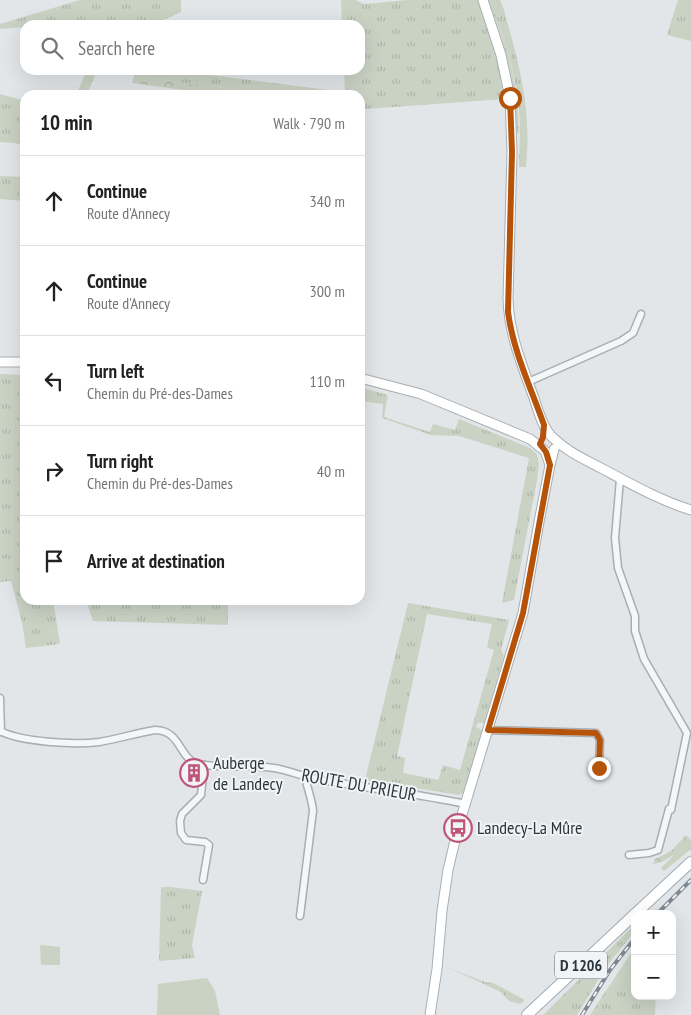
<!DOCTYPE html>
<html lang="en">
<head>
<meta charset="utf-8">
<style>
  body { margin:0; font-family:"PT Sans Narrow",sans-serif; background:#f6f6f6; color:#222 }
  .controls { position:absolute; right:15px; bottom:15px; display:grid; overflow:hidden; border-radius:10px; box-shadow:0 5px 20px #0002 }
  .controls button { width:45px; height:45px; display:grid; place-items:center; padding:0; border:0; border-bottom:1px solid #e0e0e0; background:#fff; color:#222; font:25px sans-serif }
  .stop { position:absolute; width:15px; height:15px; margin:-11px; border:4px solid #b45309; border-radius:50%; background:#fff }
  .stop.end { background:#b45309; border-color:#fff; box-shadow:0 1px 5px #0008 }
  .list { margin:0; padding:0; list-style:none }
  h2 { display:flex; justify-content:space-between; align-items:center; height:65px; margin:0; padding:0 20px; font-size:21px }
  h2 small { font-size:16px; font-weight:400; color:#767676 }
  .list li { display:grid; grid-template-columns:32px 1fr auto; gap:15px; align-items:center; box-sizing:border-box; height:90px; padding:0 20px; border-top:1px solid #e0e0e0 }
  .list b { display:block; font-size:19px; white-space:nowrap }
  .list p { margin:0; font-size:16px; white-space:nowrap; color:#767676 }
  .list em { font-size:16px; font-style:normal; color:#767676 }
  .icon { flex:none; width:28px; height:28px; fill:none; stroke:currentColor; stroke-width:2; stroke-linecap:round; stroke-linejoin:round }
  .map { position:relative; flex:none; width:691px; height:1015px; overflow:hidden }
  .search { position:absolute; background:#fff; box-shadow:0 5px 20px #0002; left:20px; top:20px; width:345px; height:55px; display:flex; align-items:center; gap:12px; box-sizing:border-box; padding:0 18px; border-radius:15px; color:#767676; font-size:19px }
  .panel { position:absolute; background:#fff; box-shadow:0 5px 20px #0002; left:20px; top:90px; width:345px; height:515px; border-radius:15px }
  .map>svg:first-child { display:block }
  .grass { fill:url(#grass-tufts); fill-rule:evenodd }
  .forest { fill:url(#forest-crowns) }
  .garden { fill:#cad2c4 }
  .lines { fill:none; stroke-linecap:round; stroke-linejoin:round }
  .street-casing { stroke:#a8aeb3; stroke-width:9 }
  .secondary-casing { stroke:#a8aeb3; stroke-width:11 }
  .primary-casing { stroke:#a2acb3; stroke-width:12 }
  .street { stroke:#f4f6f7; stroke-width:6 }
  .secondary { stroke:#fff; stroke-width:9 }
  .primary { stroke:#fff; stroke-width:10 }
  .rail-casing { stroke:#7d8891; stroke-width:4 }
  .rail { stroke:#f1f4f6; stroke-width:2; stroke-dasharray:5.5; stroke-linecap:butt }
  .route { stroke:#b45309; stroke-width:6 }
  .labels { text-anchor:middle; stroke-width:4; stroke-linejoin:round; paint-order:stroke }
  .shield { fill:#f1f4f6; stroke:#676f76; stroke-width:1 }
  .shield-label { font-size:16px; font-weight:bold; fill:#2c363f }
  .poi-label { font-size:18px; fill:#2c363f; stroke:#f1f4f6; text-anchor:start }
  .street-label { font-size:18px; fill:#2c363f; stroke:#f1f4f6 }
</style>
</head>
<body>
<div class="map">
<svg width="691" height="1015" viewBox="0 0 691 1015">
  <defs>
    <pattern id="grass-tufts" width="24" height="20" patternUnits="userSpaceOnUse" patternTransform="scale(1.25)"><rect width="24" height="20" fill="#cad2c4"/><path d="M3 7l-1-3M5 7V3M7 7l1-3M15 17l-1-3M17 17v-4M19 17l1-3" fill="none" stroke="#aeb5a9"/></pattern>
    <pattern id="forest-crowns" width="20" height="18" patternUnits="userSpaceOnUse" patternTransform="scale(1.25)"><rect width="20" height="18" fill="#cad2c4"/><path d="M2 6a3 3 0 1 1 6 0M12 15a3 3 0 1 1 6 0" fill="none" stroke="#aeb5a9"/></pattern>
  </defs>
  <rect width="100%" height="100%" fill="#e2e6e9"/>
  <g class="grass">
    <path d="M80,0H181V12L153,25H25V27L0,29V24Z"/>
    <path d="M341,0H355L364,4L407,0H478L497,60L504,99L366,109L360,112V95H293L261,93L141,77L144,70H170L345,92L344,70H360V25H342Z"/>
    <path d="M490,0H500L503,7C519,64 532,108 526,167H519C519,148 521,128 519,109C515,72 504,34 490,0Z"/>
    <path d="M678,0H691V41L667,35Z"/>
    <path d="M87,70H97L87,95H76Z"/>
    <path d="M0,94L25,101V144L0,142Z"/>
    <path d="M0,176L25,177V201L0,199Z"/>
    <path d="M0,374L25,375V600H53L60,644L26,648L22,622L11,581L0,582Z"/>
    <path d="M360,387L388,395L384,417L430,432L433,424L455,430L459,419L530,448L537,454L539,463L537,480L514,600L502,603L529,458L459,436L431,435L382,418L383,404L360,401Z"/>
    <path d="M86,600H267V605H228V625L93,621Z"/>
    <path d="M408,603L509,620L501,650L504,656L484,723H478L476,727L482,730L463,793L459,795L365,780ZM427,614L492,624L487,647L494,650L460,770L443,765L438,780L403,773L405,758L397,756Z"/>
    <path d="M161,887H171L202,891L192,945L195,958L159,961Z"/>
    <path d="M635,924V931L606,967L577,1015H543Z"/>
    <path d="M40,945L60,947V965H41Z"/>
    <path d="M635,960V996H656L655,1015H590L592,1012H595L613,983Z"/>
    <path d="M447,967L485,982L493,983L525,1000L520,1004L509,1001L501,992Z"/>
  </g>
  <g class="forest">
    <path d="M488,0H490C507,42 519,87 519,133L516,132C518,87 505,42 488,0Z"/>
    <path d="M136,70H144L142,77L261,93L293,95H236L191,91L132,83Z"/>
    <path d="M686,835L691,840V849L664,871L661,868L675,854L662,862L653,864L655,859L671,851Z"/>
    <path d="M635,947V960L613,983L595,1012H592Z"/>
  </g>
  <path class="garden" d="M207,978L215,991L220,1015H157L158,984Z"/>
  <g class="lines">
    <defs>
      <g id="street">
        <path d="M528,382L621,341L633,333L641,314"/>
        <path d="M620,479L615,538L618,568L635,616V631L644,659L687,733L671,810L669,809L658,850L649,853L629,855"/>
        <path d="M0,698L1,732"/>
        <path d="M487,730L596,733L600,740L599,768"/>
        <path d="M0,731C21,742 74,745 99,742C118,739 136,733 155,730C181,730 179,759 198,764C223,769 249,764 274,768C287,770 299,775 311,778C363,788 415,793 466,804"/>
        <path d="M203,880L209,845L205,842L186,840L181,833L180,821L182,814L201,795L204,765"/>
        <path d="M300,916L313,811C312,799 307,788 305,776"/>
      </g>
      <g id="secondary">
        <path d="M483,0L501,55L510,98L512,152L508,299C509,334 522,365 534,398C538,410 542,426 551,436C566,451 582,458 601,468C631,484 659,500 691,510"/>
        <path d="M0,362H25"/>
        <path d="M360,378L421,394L530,439L545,451L550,465"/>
        <path d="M430,1015L437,969L442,911L448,870L458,828L523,613L539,522L550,465L554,449"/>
      </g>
      <g id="primary">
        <path d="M635,914L691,862"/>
        <path d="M527,1015L635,914"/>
      </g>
    </defs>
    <use href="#street" class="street-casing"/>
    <use href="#secondary" class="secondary-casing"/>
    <use href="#primary" class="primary-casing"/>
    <use href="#street" class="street"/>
    <use href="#secondary" class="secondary"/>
    <use href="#primary" class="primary"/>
    <defs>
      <g id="rail">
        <path d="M657,914L691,880"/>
        <path d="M582,1015L610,970L635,938"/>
      </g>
    </defs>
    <use href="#rail" class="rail-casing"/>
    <use href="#rail" class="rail"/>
  </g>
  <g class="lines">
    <path class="route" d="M510,98L512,152L508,312C513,351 531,388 544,425L543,437L540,444L546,452L550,465L523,613L488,730L596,733L600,740L599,768"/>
  </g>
  <defs>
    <symbol id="building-ring" viewBox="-11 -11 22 22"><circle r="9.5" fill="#f1f4f6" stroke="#c05476" stroke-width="1.5"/><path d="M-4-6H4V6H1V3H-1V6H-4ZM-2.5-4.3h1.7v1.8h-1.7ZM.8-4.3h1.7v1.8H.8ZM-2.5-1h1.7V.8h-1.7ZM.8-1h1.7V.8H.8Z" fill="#c05476"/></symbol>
    <symbol id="bus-ring" viewBox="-11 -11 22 22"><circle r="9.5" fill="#f1f4f6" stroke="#c05476" stroke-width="1.5"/><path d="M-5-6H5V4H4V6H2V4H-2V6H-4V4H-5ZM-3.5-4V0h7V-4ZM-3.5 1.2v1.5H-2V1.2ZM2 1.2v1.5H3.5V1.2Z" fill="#c05476"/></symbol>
  </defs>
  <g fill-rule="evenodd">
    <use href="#building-ring" x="178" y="757" width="32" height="32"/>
    <use href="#bus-ring" x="442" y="812" width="32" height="32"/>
  </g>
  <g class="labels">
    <rect class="shield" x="555" y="951.5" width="52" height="27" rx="4"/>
    <g class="shield-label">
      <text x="581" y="971">D 1206</text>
    </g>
    <g class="poi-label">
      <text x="213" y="769">Auberge<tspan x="213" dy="21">de Landecy</tspan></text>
      <text x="477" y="834">Landecy-La Mûre</text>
    </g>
    <g class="street-label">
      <text transform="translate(359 785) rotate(10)" y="6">ROUTE DU PRIEUR</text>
    </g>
  </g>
</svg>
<div class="controls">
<button>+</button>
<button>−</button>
</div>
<div class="stop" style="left:510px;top:98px"></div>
<div class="stop end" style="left:599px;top:768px"></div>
<div class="search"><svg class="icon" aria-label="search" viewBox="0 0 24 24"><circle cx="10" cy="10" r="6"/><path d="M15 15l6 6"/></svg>Search here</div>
<section class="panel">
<h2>10 min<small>Walk · 790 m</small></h2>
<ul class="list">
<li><svg class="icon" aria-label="ahead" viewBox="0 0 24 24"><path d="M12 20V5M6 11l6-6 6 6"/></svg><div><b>Continue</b><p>Route d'Annecy</p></div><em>340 m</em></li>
<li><svg class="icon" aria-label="ahead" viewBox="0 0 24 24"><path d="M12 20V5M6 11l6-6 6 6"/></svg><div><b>Continue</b><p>Route d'Annecy</p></div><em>300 m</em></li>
<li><svg class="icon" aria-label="left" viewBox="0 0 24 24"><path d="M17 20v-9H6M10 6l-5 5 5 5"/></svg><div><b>Turn left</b><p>Chemin du Pré-des-Dames</p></div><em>110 m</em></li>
<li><svg class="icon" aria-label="right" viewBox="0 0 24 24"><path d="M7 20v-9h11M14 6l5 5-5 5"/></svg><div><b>Turn right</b><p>Chemin du Pré-des-Dames</p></div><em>40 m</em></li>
<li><svg class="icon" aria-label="arrive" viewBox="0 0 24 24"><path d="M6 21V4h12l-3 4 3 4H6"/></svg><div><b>Arrive at destination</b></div></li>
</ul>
</section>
</div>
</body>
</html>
